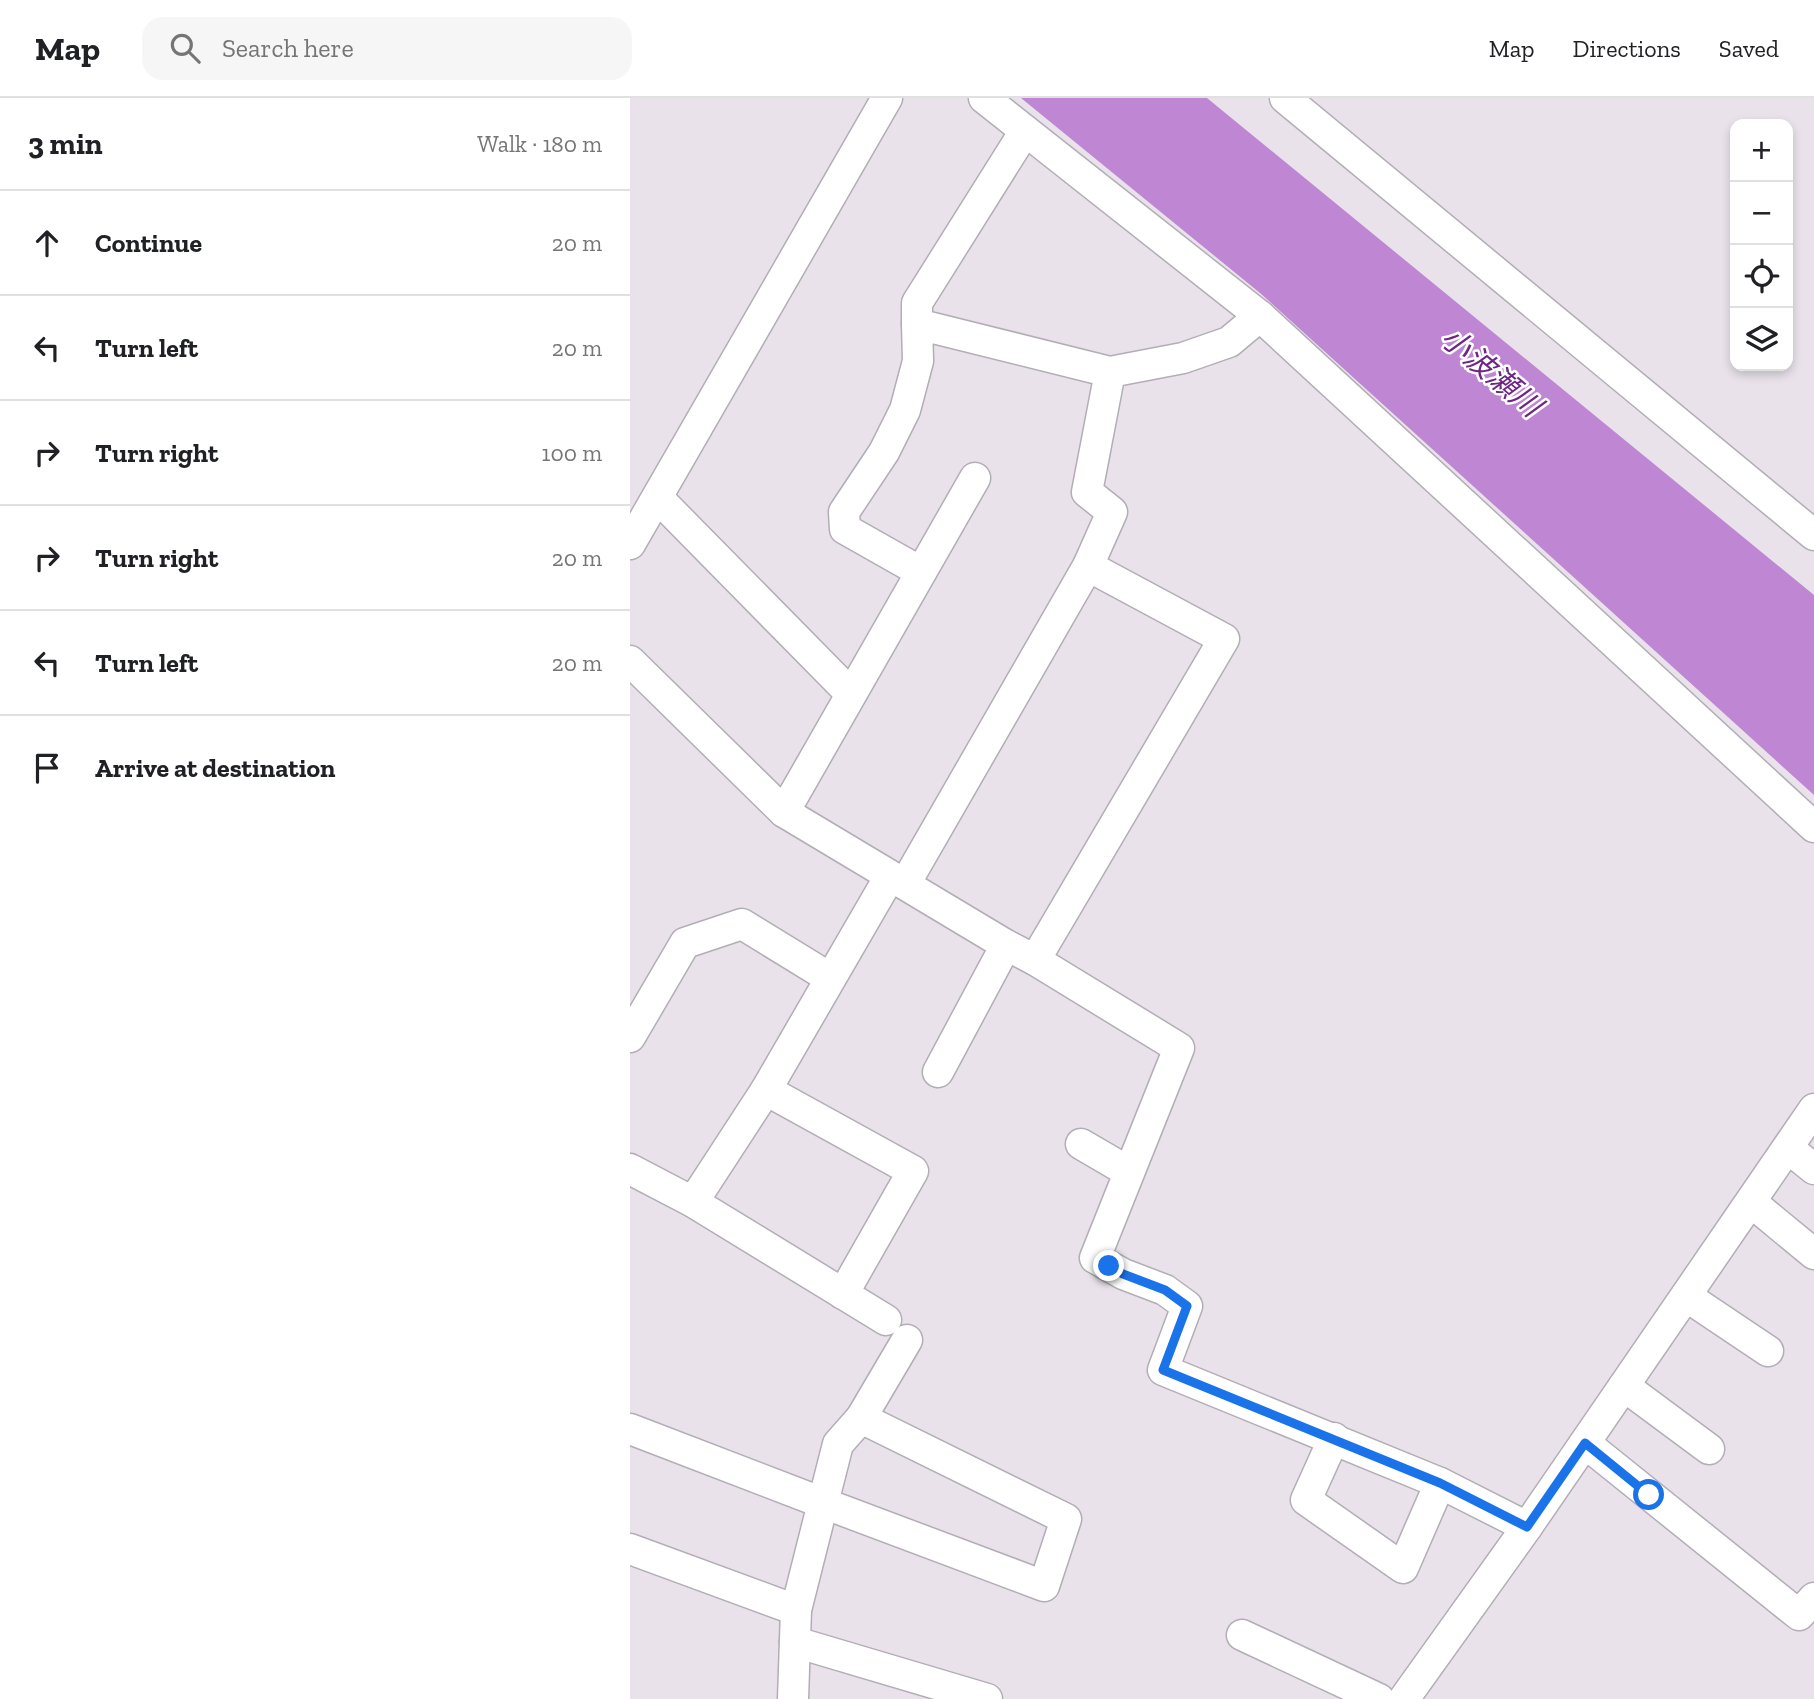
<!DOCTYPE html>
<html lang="en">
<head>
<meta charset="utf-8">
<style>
  body { margin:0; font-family:"Zilla Slab","Noto Sans JP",serif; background:#f6f6f6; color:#202124 }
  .controls { position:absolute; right:21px; top:21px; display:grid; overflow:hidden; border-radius:14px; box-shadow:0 4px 10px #0003 }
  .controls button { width:63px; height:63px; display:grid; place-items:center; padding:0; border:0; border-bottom:2px solid #e0e0e0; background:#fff; color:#202124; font:35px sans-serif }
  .stop { position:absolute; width:21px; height:21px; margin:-16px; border:5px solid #1a73e8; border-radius:50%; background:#fff }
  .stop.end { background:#1a73e8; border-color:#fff; box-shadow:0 2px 7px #0008 }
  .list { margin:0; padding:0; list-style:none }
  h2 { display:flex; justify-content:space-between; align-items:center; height:91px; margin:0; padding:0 28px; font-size:30px }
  h2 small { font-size:23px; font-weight:400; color:#757577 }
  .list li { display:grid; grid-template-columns:46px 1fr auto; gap:21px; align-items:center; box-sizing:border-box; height:105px; padding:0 28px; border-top:2px solid #e0e0e0 }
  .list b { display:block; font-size:26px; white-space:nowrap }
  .list em { font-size:23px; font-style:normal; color:#757577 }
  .icon { flex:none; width:38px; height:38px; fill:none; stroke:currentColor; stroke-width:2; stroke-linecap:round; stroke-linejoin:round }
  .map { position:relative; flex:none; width:1184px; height:1601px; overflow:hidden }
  header { display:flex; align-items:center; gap:42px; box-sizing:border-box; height:98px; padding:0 35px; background:#fff; border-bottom:2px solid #e0e0e0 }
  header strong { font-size:33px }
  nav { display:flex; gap:38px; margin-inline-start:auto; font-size:24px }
  .search { width:490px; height:63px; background:#f6f6f6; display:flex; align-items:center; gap:18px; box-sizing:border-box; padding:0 24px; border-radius:21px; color:#757577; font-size:26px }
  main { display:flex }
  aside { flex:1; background:#fff }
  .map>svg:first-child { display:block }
  .water { fill:#bf86d4 }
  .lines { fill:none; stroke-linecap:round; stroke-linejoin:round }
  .minor-casing { stroke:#b3adb6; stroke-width:33 }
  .minor { stroke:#fff; stroke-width:30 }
  .route { stroke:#1a73e8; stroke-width:9 }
  .labels { text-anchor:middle; stroke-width:5; stroke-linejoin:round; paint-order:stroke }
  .water-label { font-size:30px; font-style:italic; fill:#6d2684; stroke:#fff }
</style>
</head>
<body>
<header>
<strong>Map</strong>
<div class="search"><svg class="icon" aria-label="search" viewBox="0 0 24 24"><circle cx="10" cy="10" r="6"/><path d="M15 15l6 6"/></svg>Search here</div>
<nav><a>Map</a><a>Directions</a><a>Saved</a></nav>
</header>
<main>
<aside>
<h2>3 min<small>Walk · 180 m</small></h2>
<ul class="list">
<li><svg class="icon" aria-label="ahead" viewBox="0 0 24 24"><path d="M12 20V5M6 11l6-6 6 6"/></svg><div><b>Continue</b></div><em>20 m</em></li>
<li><svg class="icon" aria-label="left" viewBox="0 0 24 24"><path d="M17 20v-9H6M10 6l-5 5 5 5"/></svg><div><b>Turn left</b></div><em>20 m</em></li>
<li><svg class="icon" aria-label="right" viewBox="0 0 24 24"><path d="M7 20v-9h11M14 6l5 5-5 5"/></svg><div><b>Turn right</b></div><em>100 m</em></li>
<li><svg class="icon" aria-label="right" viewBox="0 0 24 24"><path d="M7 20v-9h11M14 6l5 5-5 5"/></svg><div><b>Turn right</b></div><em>20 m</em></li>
<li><svg class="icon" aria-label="left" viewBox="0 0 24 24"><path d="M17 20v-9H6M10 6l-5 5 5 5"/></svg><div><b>Turn left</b></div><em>20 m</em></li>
<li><svg class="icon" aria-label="arrive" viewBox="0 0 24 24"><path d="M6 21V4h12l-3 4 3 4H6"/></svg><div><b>Arrive at destination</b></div></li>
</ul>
</aside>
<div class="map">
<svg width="1184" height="1601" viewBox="0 0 1184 1601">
  <rect width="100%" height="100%" fill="#e9e2eb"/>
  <path class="water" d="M391,0H577L1184,497V697L630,195Z"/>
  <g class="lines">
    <defs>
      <g id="minor">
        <path d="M354,0L630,218L1184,729"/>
        <path d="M655,0L1184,437"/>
        <path d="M287,226V205L395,33"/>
        <path d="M28,400L220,595"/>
        <path d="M0,446L257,0"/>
        <path d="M291,474L215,431L214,414L254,354L275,312L288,263L287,226L480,274L553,260L599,244L630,218"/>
        <path d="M0,563L154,714L376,847L405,862L594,541L458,468"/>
        <path d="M154,714L345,380"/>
        <path d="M275,786L458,468L482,414L457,394L480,274"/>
        <path d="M405,862L549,950L465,1160L493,1176L535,1192L557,1208L533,1272L810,1385L897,1429"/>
        <path d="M0,939L55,845L112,826L200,880"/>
        <path d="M308,974L376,847"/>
        <path d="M136,992L283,1073L213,1196"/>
        <path d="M451,1046L499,1074"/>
        <path d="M1158,1050L1184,1071"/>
        <path d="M0,1071L63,1104L256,1222"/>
        <path d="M63,1104L136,992L260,778"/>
        <path d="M1121,1104L1184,1156"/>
        <path d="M1056,1198L1138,1253"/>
        <path d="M994,1288L1079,1351"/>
        <path d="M231,1320L436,1421L414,1488L193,1405L208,1346Z"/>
        <path d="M231,1320L277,1242"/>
        <path d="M0,1331L193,1405L166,1512L163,1601"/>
        <path d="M704,1340L676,1402L773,1470L810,1385"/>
        <path d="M955,1345L1169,1517L1184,1500"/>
        <path d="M0,1451L166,1512"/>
        <path d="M612,1537L749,1601"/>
        <path d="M165,1544L357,1601"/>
        <path d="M774,1601L897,1429L1184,1011"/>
      </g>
    </defs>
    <use href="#minor" class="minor-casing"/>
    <use href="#minor" class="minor"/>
  </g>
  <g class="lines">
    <path class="route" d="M479,1168L493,1176L535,1192L557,1208L533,1272L810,1385L897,1429L955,1345L1019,1397"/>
  </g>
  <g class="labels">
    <g class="water-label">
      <text transform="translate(861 274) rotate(40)" y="10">小波瀬川</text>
    </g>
  </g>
</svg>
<div class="controls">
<button>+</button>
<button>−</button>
<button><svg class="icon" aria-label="locate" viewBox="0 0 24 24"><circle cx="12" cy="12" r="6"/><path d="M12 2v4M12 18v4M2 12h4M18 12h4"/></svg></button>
<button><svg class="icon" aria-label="layers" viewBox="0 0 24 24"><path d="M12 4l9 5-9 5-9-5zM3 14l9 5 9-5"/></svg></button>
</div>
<div class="stop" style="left:1019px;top:1397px"></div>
<div class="stop end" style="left:479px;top:1168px"></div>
</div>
</main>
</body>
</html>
